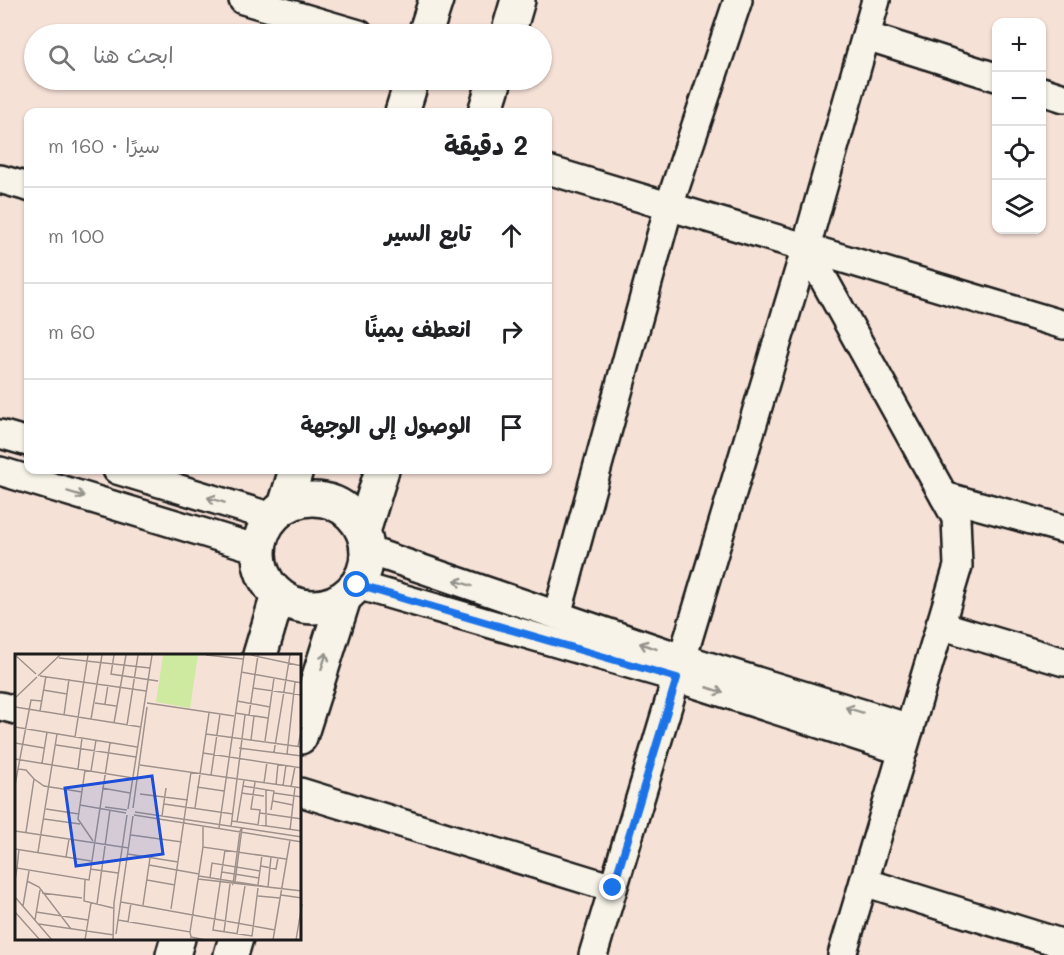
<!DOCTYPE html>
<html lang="ar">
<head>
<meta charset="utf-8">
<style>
  body { margin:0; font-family:Mali,"Playpen Sans Arabic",sans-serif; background:#f6f6f6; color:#202124; direction:rtl }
  .controls { position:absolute; right:18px; top:18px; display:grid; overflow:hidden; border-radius:12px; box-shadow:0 2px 4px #0004 }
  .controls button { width:54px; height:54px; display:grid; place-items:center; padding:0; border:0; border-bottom:2px solid #e0e0e0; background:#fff; color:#202124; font:30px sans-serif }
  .stop { position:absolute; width:18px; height:18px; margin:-14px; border:4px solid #1a73e8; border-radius:50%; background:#fff }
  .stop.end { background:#1a73e8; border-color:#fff; box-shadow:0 2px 6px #0008 }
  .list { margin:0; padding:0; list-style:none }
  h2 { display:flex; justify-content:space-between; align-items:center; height:78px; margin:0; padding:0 24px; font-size:26px }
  h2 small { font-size:20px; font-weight:400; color:#757577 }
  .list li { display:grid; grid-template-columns:39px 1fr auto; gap:18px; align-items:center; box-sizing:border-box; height:96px; padding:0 24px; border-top:2px solid #e0e0e0 }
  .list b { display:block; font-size:22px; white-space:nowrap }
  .list em { font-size:20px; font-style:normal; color:#757577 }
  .icon { flex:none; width:33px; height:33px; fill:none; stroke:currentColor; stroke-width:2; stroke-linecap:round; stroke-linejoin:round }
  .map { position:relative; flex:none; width:1064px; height:955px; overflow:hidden; direction:ltr }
  .search { position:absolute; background:#fff; box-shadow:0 2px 4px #0004; left:24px; top:24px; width:528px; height:66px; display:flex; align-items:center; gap:15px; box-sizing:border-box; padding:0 21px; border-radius:33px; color:#757577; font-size:22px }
  .panel { position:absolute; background:#fff; box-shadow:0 2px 4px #0004; left:24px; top:108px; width:528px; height:366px; border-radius:12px; direction:rtl }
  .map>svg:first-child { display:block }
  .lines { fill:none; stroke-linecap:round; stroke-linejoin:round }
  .minor-casing { stroke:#1c1c1c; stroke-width:32 }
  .major-casing { stroke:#1c1c1c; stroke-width:38 }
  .minor { stroke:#f7f3e8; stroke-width:27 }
  .major { stroke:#f7f3e8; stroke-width:33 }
  .oneway { stroke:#94928c }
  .route { stroke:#1a73e8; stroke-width:8 }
  .inset-road { fill:none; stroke:#9f928c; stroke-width:1.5 }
  .view { fill:#1d4ed8; fill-opacity:0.15; stroke:#1d4ed8; stroke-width:3 }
  .inset-edge { fill:none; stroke:#1c1c1c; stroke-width:3 }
</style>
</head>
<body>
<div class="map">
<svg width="1064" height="955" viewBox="0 0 1064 955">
  <rect width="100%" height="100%" fill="#f6e1d7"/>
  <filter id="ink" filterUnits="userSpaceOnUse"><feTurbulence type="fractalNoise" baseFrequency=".0167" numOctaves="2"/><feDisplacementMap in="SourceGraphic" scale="12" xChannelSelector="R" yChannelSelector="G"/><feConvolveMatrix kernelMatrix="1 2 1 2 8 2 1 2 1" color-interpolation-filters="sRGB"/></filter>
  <g filter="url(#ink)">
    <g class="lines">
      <defs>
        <g id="minor">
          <path d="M243,0L359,34"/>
          <path d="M866,36L996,77"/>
          <path d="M1042,91L1064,98"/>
          <path d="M548,170L1064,325"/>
          <path d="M0,179L28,187"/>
          <path d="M806,247L956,518L958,566L842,955"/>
          <path d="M0,434L28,442"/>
          <path d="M117,470L272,517"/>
          <path d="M0,471L258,549"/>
          <path d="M944,496L1064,529"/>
          <path d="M367,550L682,658L910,728"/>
          <path d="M357,585L677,678L903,751"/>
          <path d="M557,615L669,206L738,0"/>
          <path d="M940,625L1064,662"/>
          <path d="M0,706L16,710"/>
          <path d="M300,792L613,888"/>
          <path d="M864,882L1064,944"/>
          <path d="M593,955L806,247L876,0"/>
        </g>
        <g id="major">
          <path d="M425,34L436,0"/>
          <path d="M508,34L518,0"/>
          <path d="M402,112L412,80"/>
          <path d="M485,112L495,80"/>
          <circle cx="313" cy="553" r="54"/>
          <path d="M285,506L296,470"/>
          <path d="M363,532L382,470"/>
          <path d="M260,655L278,595"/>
          <path d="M300,737L344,598"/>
          <path d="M173,955L178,938"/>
          <path d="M231,955L236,938"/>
        </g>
      </defs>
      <use href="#minor" class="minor-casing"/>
      <use href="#major" class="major-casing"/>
      <use href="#minor" class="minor"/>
      <use href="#major" class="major"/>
    </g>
    <defs><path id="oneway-shaft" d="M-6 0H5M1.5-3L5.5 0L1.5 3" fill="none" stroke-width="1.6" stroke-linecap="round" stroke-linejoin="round" transform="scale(1.5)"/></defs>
    <g class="oneway">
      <use href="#oneway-shaft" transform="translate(76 494) rotate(17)"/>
      <use href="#oneway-shaft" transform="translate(216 500) rotate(-163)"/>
      <use href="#oneway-shaft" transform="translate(463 583) rotate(-161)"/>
      <use href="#oneway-shaft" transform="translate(648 646) rotate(-161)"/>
      <use href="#oneway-shaft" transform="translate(324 661) rotate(-72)"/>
      <use href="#oneway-shaft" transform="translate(715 690) rotate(18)"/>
      <use href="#oneway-shaft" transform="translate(854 710) rotate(-163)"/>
    </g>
  </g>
  <g class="lines" filter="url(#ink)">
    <path class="route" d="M357,585L677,678L613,888"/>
  </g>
  <g transform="translate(15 654)">
    <rect width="286" height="286" fill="#f6e1d7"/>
    <path d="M148,1H183L175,54L141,48Z" fill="#ceeaa0"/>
    <path class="inset-road" d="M0,1L21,20M99,1L96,20L143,27M191,1L228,5M236,1L287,12M44,4L135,14M226,18L287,29M23,22L45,1M25,22L131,37M238,34L287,41M28,36L52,40M0,44L22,23M222,47L255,53M80,49L101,52M132,49L219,62M90,50L93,31M0,53L126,73M25,57L31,22M220,59L253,64M49,61L54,25M234,61L243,1M76,65L87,1M99,69L111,1M112,71L123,1M0,73L122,93M191,80L287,93M60,83L73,1M236,86L239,62M250,87L259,24M0,89L29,94M41,91L121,103M283,92L287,73M224,94L287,102M259,98L275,1M188,99L287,114M272,100L280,28M0,105L118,124M27,109L32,78M125,111L287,134M3,115L11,116L19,125L11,178M63,115L67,84M70,116L63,165L78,187M76,117L81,86M196,121L205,60M19,125L29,132L67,138M240,128L236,155L245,156L243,171M249,129L252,108M0,131L16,46L27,47M261,131L263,110M228,132L259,137L256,156M268,132L271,111M182,133L209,137M276,133L280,113M87,134L115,139M251,136V172M226,139L249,142M259,139L287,143M125,140L173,146M258,147L278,151M149,150L218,160M65,151L111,159M90,153L112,156M118,154L132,53M180,154L194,59M31,155L64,160M113,155L137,1M120,158L287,183M245,159L287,165M119,161L287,188M147,162L151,134M29,165L65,170M217,167L287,177M222,168L229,126M216,173L230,61M204,174L229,1M227,174L220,228L218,230L225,177ZM275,176L280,133M0,177L114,194M116,181L167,188M188,193V172M0,195L76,207M210,196L198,276L237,282L243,234M23,198L42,80M113,200L163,208M51,203L54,185M256,203L253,233L287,237M134,211L184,220M246,212L261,215L263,204M2,214L4,195M75,215L103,219M207,218L244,224M195,224L197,209L245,217M183,225L253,233L184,222M0,226L2,214L74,226L95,89M70,226L69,247L98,254M132,226L160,231M12,227L24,233L56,275M243,231L247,201M27,239L67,244M266,241L287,244M243,242L265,244M0,243L37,286M106,248L260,276M82,250L95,156M128,251L135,204M8,252L14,217M156,255L176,118M0,258L25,286M21,258L73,266M20,266L25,236M103,266L175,278L188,193L271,205M113,268L116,249M24,270L99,281M175,278L176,283L191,286M209,278L215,230M101,280L118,162M222,280L230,232M70,286L76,249M98,286L99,249L112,161M258,286L275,186M281,286L287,250"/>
    <path class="view" d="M137,122L148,200L61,212L50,134Z"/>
    <rect width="286" height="286" class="inset-edge"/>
  </g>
</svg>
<div class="controls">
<button>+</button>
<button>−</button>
<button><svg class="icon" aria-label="locate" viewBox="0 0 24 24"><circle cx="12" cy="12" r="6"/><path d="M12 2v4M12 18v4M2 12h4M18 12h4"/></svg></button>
<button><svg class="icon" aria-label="layers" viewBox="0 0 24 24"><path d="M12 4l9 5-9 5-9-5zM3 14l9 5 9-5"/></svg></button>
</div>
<div class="stop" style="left:357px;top:585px"></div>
<div class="stop end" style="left:613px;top:888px"></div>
<div class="search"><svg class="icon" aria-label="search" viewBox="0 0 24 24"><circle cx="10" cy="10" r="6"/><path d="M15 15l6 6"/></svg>ابحث هنا</div>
<section class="panel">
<h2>2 دقيقة<small>سيرًا · 160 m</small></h2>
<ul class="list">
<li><svg class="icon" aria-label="ahead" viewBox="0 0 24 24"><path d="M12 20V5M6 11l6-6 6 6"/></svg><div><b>تابع السير</b></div><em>100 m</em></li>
<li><svg class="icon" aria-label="right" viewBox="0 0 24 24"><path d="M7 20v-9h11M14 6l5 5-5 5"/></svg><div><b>انعطف يمينًا</b></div><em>60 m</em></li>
<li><svg class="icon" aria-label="arrive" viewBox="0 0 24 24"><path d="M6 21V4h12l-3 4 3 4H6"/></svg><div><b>الوصول إلى الوجهة</b></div></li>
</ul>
</section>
</div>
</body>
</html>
